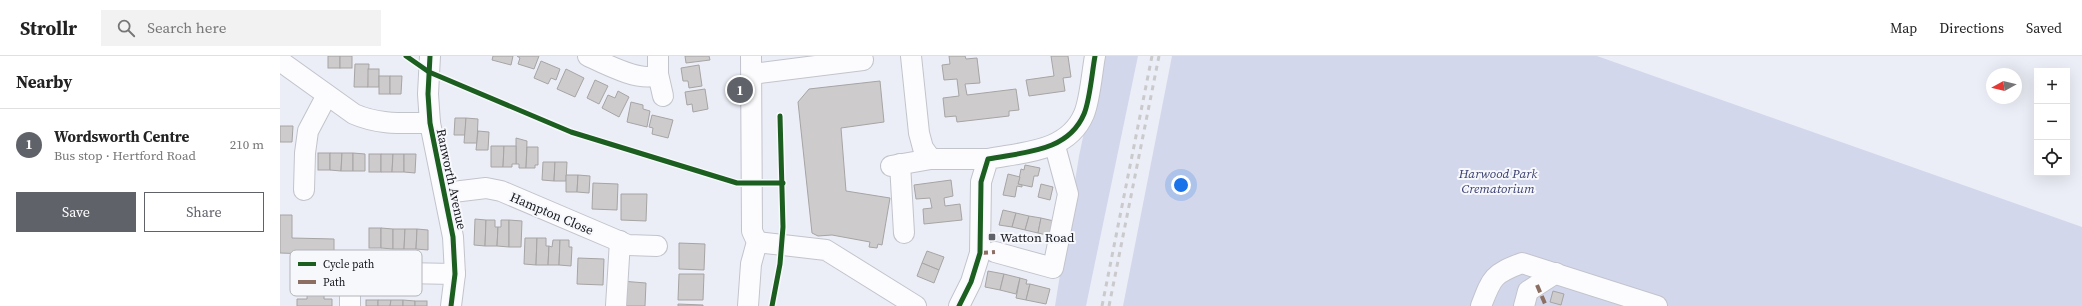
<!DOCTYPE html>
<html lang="en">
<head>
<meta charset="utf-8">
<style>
  body { margin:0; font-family:"Source Serif 4",serif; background:#f2f2f2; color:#222 }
  .controls { position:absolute; right:12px; top:12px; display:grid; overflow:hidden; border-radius:0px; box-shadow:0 4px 16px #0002 }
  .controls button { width:36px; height:36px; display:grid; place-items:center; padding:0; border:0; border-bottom:1px solid #e0e0e0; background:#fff; color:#222; font:20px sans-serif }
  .compass { position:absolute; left:1706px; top:12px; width:36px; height:36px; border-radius:50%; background:#fff; box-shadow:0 4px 16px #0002; rotate:262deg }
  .you { position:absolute; left:901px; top:129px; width:14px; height:14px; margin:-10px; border:3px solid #fff; border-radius:50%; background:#1a73e8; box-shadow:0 0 0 6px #1a73e833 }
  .badge { display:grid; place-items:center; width:26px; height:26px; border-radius:50%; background:#60626a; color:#fff; font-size:13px; font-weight:700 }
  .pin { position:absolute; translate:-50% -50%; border:2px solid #fff; box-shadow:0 1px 4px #0006 }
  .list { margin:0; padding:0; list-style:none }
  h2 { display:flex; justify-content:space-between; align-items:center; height:52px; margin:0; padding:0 16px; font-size:17px }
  h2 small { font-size:13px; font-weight:400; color:#767676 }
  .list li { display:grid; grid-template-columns:26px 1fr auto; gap:12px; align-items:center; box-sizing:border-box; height:72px; padding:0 16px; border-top:1px solid #e0e0e0 }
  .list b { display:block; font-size:15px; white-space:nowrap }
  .list p { margin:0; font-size:13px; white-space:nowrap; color:#767676 }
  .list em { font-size:13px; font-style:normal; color:#767676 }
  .actions { display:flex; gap:8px; padding:12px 16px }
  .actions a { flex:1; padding:9px 0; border:1px solid #60626a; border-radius:0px; text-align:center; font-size:14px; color:#60626a }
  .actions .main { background:#60626a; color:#fff }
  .icon { flex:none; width:22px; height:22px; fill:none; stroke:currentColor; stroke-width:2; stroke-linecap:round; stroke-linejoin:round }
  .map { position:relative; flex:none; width:1802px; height:250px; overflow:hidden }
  header { display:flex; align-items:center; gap:24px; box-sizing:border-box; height:56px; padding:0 20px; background:#fff; border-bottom:1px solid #e0e0e0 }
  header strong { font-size:19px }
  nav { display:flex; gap:22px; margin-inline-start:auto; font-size:14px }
  .search { width:280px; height:36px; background:#f2f2f2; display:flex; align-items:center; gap:10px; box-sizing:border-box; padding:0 14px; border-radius:0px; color:#767676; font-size:15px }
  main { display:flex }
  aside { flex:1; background:#fff }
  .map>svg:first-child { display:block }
  .green { fill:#d3d7eb }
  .building { fill:#cdcbcc; stroke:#a6a4a4 }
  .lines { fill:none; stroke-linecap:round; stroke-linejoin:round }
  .minor-casing { stroke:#c2c4cc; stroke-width:22 }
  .minor { stroke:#fcfcfe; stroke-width:20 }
  .rail { stroke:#cacacd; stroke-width:3; stroke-dasharray:5 5; stroke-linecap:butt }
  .quiet { stroke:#8d6e63; stroke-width:4; stroke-dasharray:8 4; stroke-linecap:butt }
  .cycleway-casing { stroke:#f7f8fc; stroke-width:8 }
  .cycleway { stroke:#1b5e20; stroke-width:5 }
  .poi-dot { fill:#60626a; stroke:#f7f8fc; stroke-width:1.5 }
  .labels { text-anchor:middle; stroke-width:4; stroke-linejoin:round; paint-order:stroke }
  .park-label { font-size:13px; font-style:italic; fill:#373c6f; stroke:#f7f8fc }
  .street-label { font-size:13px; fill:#15171e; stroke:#f7f8fc }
  .poi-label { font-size:13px; fill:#15171e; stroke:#f7f8fc; text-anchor:start }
  .key { fill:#f7f8fc; stroke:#b3b4b9; stroke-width:1 }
  .key-label { font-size:11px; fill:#15171e }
</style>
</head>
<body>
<header>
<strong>Strollr</strong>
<div class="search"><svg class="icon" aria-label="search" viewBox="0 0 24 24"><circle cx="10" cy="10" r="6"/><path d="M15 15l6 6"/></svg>Search here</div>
<nav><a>Map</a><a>Directions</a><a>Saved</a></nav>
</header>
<main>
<aside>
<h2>Nearby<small></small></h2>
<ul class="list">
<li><span class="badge">1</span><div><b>Wordsworth Centre</b><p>Bus stop · Hertford Road</p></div><em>210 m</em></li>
</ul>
<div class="actions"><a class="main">Save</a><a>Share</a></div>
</aside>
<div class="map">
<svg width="1802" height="250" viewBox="0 0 1802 250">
  <rect width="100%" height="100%" fill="#eceef7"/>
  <g class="green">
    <path d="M820,0H858L806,250H775L799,100Z"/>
    <path d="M892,0H1317L1802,171V250H843Z"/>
  </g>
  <g class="building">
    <rect x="48" y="0" width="12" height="12"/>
    <rect x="60" y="0" width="12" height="12"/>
    <path d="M213,0H233L231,9L212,4Z"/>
    <path d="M237,0H259L254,13L238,8L240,2Z"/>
    <path d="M405,0H429L430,4L406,7Z"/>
    <path d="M669,0H685L686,3L697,2L700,27L685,28L687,39L736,33L739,54L729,55V60L677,66L676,60L665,61L663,42L679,40L677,23L664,24L662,9L670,8Z"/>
    <path d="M771,0H788L791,21L783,22L785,35L749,40L746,24L774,20Z"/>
    <path d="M261,5L280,13L276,24L271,22L268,28L254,22Z"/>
    <path d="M75,8H89L88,31H74Z"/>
    <path d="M419,9L422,30L409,32L408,25H403L401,12Z"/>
    <rect x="88" y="13" width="11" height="18"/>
    <path d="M286,13L304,22L295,41L277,33Z"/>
    <rect x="99" y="20" width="11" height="18"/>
    <path d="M110,20H122L121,38H110Z"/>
    <path d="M315,24L328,30L319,48L307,42Z"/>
    <path d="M600,25L604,66L561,72L566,135L610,142L602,189L598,188L597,192L589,191L590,186L552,179L538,180L532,177L518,46L529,33Z"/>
    <path d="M425,33L428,53L413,56L412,48L407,49L405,36Z"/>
    <path d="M338,35L349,41L339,61L322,52L328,39L335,42Z"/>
    <path d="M351,46L363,49V53L370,55L367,71L347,66Z"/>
    <path d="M372,59L393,64L388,82L372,78L373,72L369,71Z"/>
    <path d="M175,62H186L185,79H174Z"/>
    <path d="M186,62L198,63L197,87H184Z"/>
    <path d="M0,70H13L12,86H0Z"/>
    <path d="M198,75L209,76L208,94H196Z"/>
    <path d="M236,82L247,85L246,112H239V108H236Z"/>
    <path d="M211,90H224L223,111H211Z"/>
    <path d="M224,90H236V108H232V111H223Z"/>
    <path d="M247,91H258V109H255V112H246Z"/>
    <rect x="38" y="97" width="12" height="17"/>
    <path d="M50,97H62L61,115L50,114Z"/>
    <path d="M62,97H73V115H61Z"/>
    <path d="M73,97L85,98V115H73Z"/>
    <rect x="89" y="98" width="12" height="18"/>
    <path d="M101,98H113L112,116H101Z"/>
    <path d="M113,98H124V116H112Z"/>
    <path d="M124,98H136L135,117L124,116Z"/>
    <path d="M263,106H275L274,125L262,124Z"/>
    <path d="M275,106H287L286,125H274Z"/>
    <path d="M745,109L760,112L758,120H754L752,131L738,128L741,113L744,114Z"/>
    <path d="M728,118L740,121L738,128L742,129V131L737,130L735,141L723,139Z"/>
    <path d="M286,119H298L297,136H286Z"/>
    <path d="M298,119L310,120L309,137L297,136Z"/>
    <path d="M671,124L673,140L664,142L665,150L680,148L682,164L644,168L643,153L652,152L650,142L636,143L634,129Z"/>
    <path d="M313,127L338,128L337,154L312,153Z"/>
    <path d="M761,128L773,131L770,144L758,141Z"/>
    <path d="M341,138H367L366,165L341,164Z"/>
    <path d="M723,154L736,157L732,171L719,169Z"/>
    <path d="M736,157L749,160L745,174L732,171Z"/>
    <path d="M0,159H12V182L54,183V199H45L44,243H52V250H17V243H27L28,198L0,197Z"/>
    <path d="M749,160L761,162L758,177L745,174Z"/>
    <path d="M761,162L774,165L771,180L758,177Z"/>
    <path d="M195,163L206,164L205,190L194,189Z"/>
    <path d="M206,164H215V171H218L217,190H205Z"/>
    <path d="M221,164H229V191L217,190L218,171H221Z"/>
    <path d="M229,164L242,165L241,191H229Z"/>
    <rect x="89" y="172" width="12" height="20"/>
    <path d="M101,172L113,173V193L101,192Z"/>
    <path d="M113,173H125L124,193H113Z"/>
    <path d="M125,173H137L136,193H124Z"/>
    <path d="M137,173L148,174V194L136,193Z"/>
    <path d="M245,182H257L256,209L244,208Z"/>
    <path d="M257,182H266V190H269L268,209H256Z"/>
    <path d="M273,184H280L279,209H268L269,190L272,191Z"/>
    <path d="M280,184H289V191H292L291,210L279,209Z"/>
    <path d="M399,187L425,188L424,214L399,213Z"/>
    <path d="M647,195L664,201L659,214L642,207Z"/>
    <path d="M298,202L324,203L323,229L297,228Z"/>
    <path d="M642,207L659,214L654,227L637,220Z"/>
    <path d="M708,215L724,218L720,234L705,231Z"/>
    <path d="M399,218H424L423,244H398Z"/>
    <path d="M724,218L740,222L736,238L720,234Z"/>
    <path d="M740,222L747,224L746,228H750L746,244L736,242Z"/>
    <path d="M341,225L366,227L365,250H340Z"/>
    <path d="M750,228L770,233L766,248L746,244Z"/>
    <path d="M1273,235L1284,238L1281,249L1270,246Z"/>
    <rect x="86" y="244" width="12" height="6"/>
    <path d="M98,244H111L110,250H98Z"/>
    <path d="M111,244H123V250H110Z"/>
    <path d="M123,244L135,245V250H123Z"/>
    <rect x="135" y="245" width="12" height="5"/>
    <path d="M398,248L423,249V250H398Z"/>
  </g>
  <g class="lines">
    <defs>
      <g id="minor">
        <path d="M150,0L148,38L150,67L173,181L175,218L171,250"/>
        <path d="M308,0C323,7 363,28 378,18V0"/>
        <path d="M631,0L639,77L643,92L651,103"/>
        <path d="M0,5L74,58C99,69 123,67 150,67"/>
        <path d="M378,18L383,40"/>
        <path d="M472,18L583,4"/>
        <path d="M620,108L624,177"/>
        <path d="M611,110L651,103H708"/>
        <path d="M24,134L25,97L28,75L47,39"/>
        <path d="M165,137L206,132L221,135L348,189L377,190"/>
        <path d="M477,186L546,194L636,250"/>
        <path d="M715,196L773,212L788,138L775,90"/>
        <path d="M70,250V216L175,218"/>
        <path d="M336,250L340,185"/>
        <path d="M468,250L471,208L477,186L472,175L471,0"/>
        <path d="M679,250L691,226L700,197L701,126L708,103C744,96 788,96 804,58C810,44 812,16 815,0"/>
        <path d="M1201,250C1212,221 1213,218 1242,207L1377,250"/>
        <path d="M1244,250L1248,235L1276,217"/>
      </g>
    </defs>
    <use href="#minor" class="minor-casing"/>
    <use href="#minor" class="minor"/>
    <g class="rail">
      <path d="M822,250L872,0"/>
      <path d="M829,250L879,0"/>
    </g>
    <g class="quiet">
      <path d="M700,197L715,196"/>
      <path d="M1257,229L1266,250"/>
    </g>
    <defs>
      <g id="cycleway">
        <path d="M126,0L149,16L291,76L457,127H503"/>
        <path d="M150,0L148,38L150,67L173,181L175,218L171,250"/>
        <path d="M492,250L500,208L503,171L500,60"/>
        <path d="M679,250L691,226L700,197L701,126L708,103C744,96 788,96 804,58C810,44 812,16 815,0"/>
      </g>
    </defs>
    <use href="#cycleway" class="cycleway-casing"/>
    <use href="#cycleway" class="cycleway"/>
  </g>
  <rect class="poi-dot" x="708" y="177" width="8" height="8" rx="2"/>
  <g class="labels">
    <g class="park-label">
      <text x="1218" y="122">Harwood Park<tspan x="1218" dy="15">Crematorium</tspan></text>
    </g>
    <g class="street-label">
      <text transform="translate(172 123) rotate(78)" y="5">Ranworth Avenue</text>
      <text transform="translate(272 157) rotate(23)" y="5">Hampton Close</text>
    </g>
    <g class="poi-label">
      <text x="720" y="186">Watton Road</text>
    </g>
  </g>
  <rect x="10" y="194" width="132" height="46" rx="6" class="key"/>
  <rect x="18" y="206" width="18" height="4" fill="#1b5e20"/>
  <rect x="18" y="224" width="18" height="4" fill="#8d6e63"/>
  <g class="key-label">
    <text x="43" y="212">Cycle path</text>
    <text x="43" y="230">Path</text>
  </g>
</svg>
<div class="controls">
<button>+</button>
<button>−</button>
<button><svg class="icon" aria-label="locate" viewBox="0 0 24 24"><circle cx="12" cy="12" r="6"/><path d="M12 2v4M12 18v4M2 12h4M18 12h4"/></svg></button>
</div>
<svg class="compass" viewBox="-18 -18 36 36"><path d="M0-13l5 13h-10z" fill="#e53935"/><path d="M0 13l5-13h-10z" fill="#767676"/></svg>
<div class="you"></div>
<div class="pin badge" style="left:460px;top:34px">1</div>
</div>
</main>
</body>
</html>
